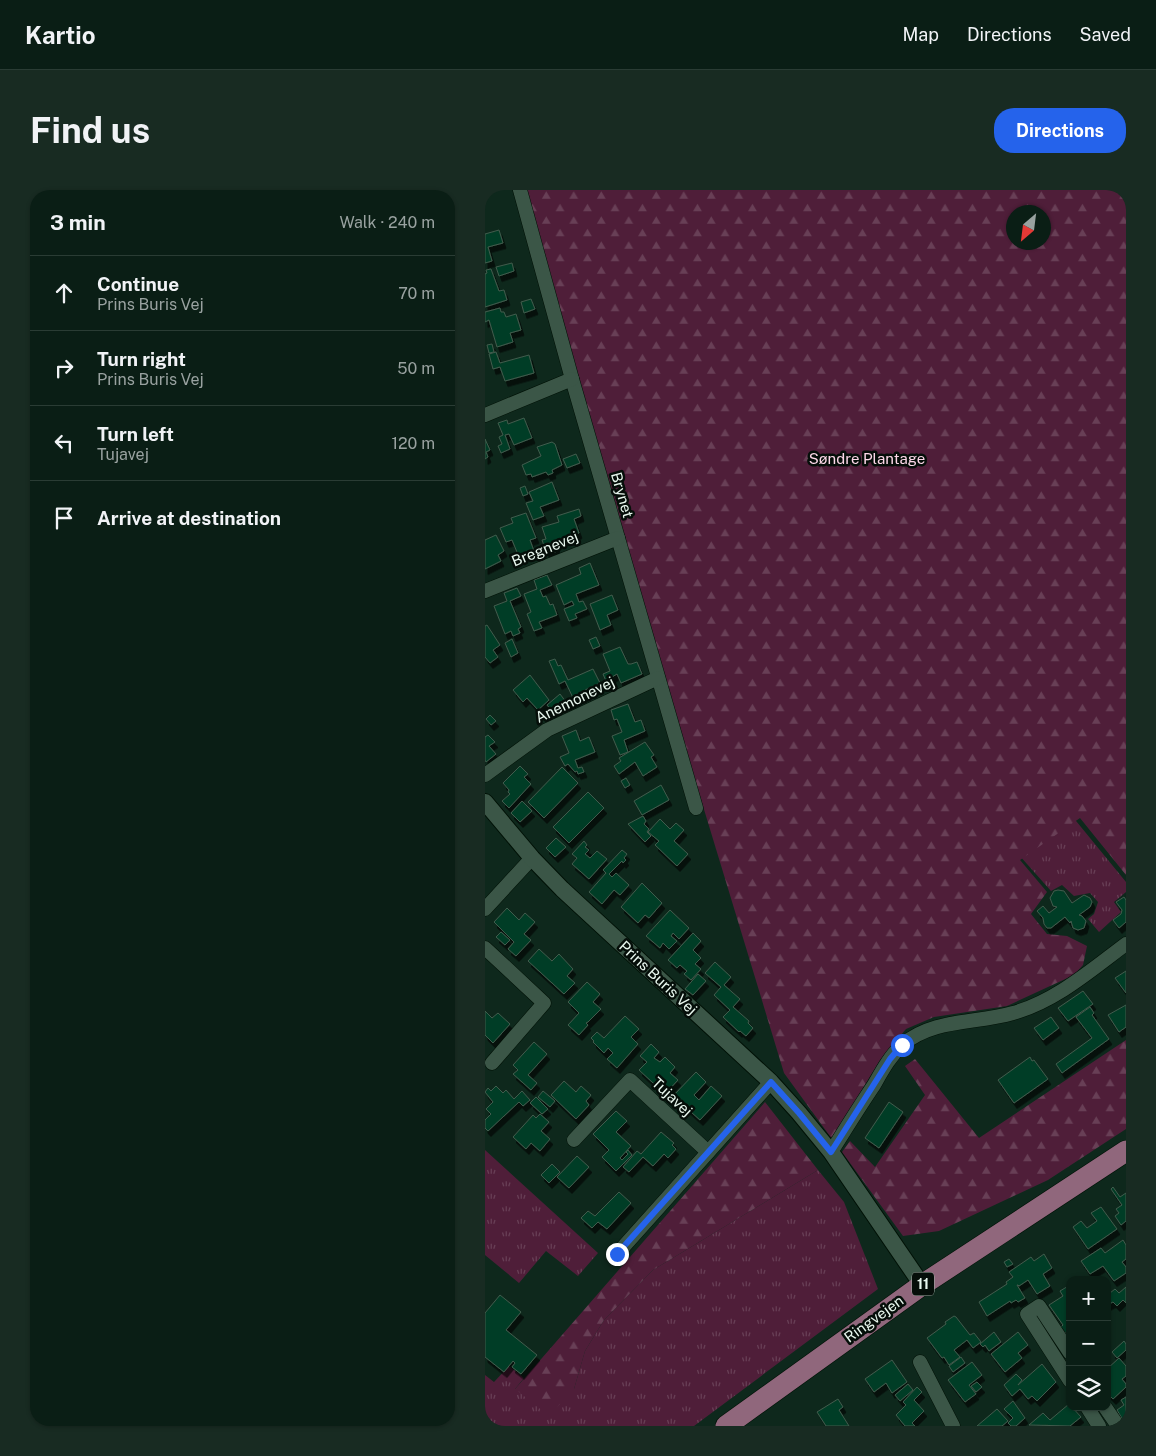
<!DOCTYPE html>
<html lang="en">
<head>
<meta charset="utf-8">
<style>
  body { margin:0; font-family:"Public Sans",sans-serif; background:#182b22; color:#f1f3f6 }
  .controls { position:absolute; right:15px; bottom:15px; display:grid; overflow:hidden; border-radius:10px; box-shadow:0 1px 4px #0004 }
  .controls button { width:45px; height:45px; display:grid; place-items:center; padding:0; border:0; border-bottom:1px solid #2a3c34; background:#0a1e15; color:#f1f3f6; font:25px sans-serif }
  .compass { position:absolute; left:521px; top:15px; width:45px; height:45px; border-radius:50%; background:#0a1e15; box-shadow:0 1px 4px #0004; rotate:208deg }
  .stop { position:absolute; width:15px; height:15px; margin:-11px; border:4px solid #2563eb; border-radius:50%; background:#fff }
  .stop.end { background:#2563eb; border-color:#fff; box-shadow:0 1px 5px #0008 }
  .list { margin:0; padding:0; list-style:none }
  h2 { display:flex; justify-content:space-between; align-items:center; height:65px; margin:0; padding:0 20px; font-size:21px }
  h2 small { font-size:16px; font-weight:400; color:#99a2a0 }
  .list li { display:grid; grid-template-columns:32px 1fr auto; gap:15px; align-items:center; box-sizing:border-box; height:75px; padding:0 20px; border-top:1px solid #2a3c34 }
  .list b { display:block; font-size:19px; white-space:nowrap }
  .list p { margin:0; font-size:16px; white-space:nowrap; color:#99a2a0 }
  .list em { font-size:16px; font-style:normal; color:#99a2a0 }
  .icon { flex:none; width:28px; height:28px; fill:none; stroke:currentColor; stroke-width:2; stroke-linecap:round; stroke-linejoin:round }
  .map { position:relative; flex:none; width:641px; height:1236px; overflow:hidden; border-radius:20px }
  header { display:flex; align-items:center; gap:30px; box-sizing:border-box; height:70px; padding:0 25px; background:#0a1e15; border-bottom:1px solid #2a3c34 }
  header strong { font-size:24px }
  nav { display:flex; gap:28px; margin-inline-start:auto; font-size:18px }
  .intro { display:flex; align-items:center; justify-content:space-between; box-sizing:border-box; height:120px; padding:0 30px }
  h1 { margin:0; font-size:35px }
  .button { padding:12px 22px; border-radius:20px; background:#2563eb; color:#fff; font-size:18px; font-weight:700 }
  main { display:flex; gap:30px; padding:0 30px }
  aside { flex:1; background:#0a1e15; border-radius:20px; box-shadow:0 1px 4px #0004 }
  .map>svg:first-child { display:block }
  .grass { fill:url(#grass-tufts) }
  .forest { fill:url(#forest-firs); fill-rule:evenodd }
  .building { fill:#053c26; stroke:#415c4d; filter:url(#shadow) }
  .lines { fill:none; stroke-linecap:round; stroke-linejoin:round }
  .minor-casing { stroke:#001106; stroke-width:15 }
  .tertiary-casing { stroke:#001106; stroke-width:18 }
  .primary-casing { stroke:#001106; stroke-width:22 }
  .minor { stroke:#3b5647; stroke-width:14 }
  .tertiary { stroke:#3b5647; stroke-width:16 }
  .primary { stroke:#90677c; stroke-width:21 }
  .route { stroke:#2563eb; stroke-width:6 }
  .labels { text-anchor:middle; stroke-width:5; stroke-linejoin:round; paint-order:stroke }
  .shield { fill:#050e09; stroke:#a4b1a9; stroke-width:1 }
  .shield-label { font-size:14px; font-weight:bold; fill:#e8f7ee }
  .park-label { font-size:15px; fill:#fdd8e9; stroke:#050e09 }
  .street-label { font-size:15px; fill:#e8f7ee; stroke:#050e09 }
</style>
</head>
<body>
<header>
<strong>Kartio</strong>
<nav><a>Map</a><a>Directions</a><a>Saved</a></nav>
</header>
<div class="intro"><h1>Find us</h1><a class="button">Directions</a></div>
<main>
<aside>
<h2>3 min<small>Walk · 240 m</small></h2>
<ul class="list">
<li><svg class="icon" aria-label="ahead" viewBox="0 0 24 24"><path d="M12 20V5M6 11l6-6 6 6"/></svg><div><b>Continue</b><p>Prins Buris Vej</p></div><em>70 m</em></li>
<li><svg class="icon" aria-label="right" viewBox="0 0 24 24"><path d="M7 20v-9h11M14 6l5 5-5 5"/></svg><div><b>Turn right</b><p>Prins Buris Vej</p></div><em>50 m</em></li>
<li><svg class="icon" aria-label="left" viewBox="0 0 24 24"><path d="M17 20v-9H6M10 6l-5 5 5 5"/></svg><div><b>Turn left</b><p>Tujavej</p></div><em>120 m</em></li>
<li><svg class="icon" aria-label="arrive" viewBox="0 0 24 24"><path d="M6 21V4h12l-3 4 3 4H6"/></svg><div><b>Arrive at destination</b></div></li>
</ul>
</aside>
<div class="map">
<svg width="641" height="1236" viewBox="0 0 641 1236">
  <defs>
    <pattern id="grass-tufts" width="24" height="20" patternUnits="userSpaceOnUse" patternTransform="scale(1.25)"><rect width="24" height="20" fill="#4f1e39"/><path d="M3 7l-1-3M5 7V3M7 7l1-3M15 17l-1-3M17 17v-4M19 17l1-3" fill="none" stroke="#683f56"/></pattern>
    <pattern id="forest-firs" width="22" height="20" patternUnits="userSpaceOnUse" patternTransform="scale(1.25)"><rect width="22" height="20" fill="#4f1e39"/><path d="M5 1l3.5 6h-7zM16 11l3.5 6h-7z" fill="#683f56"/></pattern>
    <filter id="shadow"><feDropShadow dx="3" dy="5.5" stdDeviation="0" flood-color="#0009"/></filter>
  </defs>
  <rect width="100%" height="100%" fill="#0e281c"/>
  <g class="grass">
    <path d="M569,604L641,692V702L629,712L636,722L614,742L603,729L609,724L613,712L605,703L589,706L577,695L566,701L534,665Z"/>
    <path d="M0,960L113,1063L93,1086L61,1061L34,1093L0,1065Z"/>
    <path d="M333,980L359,1012L393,1099L209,1236H0V1185L9,1192L24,1176L39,1188L30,1199H89L100,1161L119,1130L168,1080Z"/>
  </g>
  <g class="forest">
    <path d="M31,0H641V685L595,628L535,670L562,702L546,724L562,744L582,746L602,756L598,775L589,785L522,816L449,827L421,839L395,870L347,949L299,883ZM528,22H558V52H528Z"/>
    <path d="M641,850V939L563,990L454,1041L418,1046L357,962L365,951L390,977L440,905L420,876L430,869L494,948Z"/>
    <path d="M280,912L333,980L168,1080L119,1130L100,1161L89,1199L64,1226L30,1199Z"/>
  </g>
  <g class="building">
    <path d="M14,40L18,53L3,57L7,71L0,73V44Z"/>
    <path d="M27,73L29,81L14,86L11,77Z"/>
    <path d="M6,79L14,101L19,100L22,110L0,117V84L2,83L1,80Z"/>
    <path d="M46,109L50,119L39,123L36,112Z"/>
    <path d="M15,118L16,122H19L21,127L31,124L36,140L25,143L28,152L12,157L4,130L0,132V122Z"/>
    <path d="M7,154L9,162L4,163L2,155Z"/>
    <path d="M11,162L15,173L44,165L49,183L20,191L15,177L8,179L4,164Z"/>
    <path d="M39,228L47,248L29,255L24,244L20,245L25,259L16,263L13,256L17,254L14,247L18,245L13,233L22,230L23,234Z"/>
    <path d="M0,249L5,260L1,262L3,267L0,269Z"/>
    <path d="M67,252L70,254L77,275L67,280L68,283L63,285L61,282L47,287L46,284L41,285L37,275L56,266L52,257Z"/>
    <path d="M91,264L95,273L82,278L78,269Z"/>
    <path d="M67,292L74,310L55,317L59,326L48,330L41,313L48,311L44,302Z"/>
    <path d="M40,296L43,304L38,306L35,298Z"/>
    <path d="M94,319L96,326L89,329L94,343L70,352L73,361L62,364L57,350L61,349L57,337L74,332L72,326Z"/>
    <path d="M41,323L51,348L45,350L49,361L34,367L27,350L21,352L15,338L28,333L26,328Z"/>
    <path d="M11,345L19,361L13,365L16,371L0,379V350Z"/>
    <path d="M105,373L114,395L91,404L94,412L98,411L102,419L90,424L92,428L84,431L79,419L89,415L87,411L79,415L71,395L96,384L94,378Z"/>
    <path d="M62,385L67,395L55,400L58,407L61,406L65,415L68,414L72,425L54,432L57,438L49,441L42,424L46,422L39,404L52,399L49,390Z"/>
    <path d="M32,398L36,406L25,411L36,437L33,439L35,443L28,446L26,441L20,444L9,416L22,411L19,403Z"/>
    <path d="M127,405L133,420L122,425L126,435L115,440L105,414Z"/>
    <path d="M2,435L15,455L8,460L13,467L5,473L0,467V436Z"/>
    <path d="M111,447L115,456L108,459L104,450Z"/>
    <path d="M27,449L33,463L26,467L20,453Z"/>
    <path d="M135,457L143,474H146L152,472L157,484L136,493L132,484L127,487L130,495L124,498L118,484L125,481L118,464Z"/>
    <path d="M70,469L73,476L76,475L83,490L108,479L115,493L100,500L102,504L89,510L80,491L74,494L64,471Z"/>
    <path d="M45,485L64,510L53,520L42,508L38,512L28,500Z"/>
    <path d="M75,504L81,512L68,522L62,515Z"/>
    <path d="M143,514L150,532L156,530L160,541L139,550L143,562L135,565L127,546L137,542L132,529L129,530L126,520Z"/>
    <path d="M5,525L11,531L6,535L1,529Z"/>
    <path d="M91,540L95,551L104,547L110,562L90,570L93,578L97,577L99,582L93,584L92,581L90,582L83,574L80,576L75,567L84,563L77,546Z"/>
    <path d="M3,545L10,552L4,556L11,564L1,572L0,570V547Z"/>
    <path d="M160,552L169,565L166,567L172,577L158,586L150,572L134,584L129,576L136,571L134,568Z"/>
    <path d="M35,576L43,584L39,587L46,594L24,618L17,611L25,604L23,602L24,600L18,593Z"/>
    <path d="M77,577L93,593L59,628L43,612Z"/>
    <path d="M141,588L145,595L140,598L136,591Z"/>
    <path d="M176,595L184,610L157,625L149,611Z"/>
    <path d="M103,602L119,618L84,653L68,637Z"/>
    <path d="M37,611L47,621L35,632L26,623Z"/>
    <path d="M158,626L161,631L159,634L164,639L162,642L166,646L160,652L143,634Z"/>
    <path d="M175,629L185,639L191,633L199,640L189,651L203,664L192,676L170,655L174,651L163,642Z"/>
    <path d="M71,648L81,657L70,667L61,658Z"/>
    <path d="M99,651L102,655L100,657L104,660L100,664L105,668L112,661L122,669L104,689L87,674L92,668L87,664Z"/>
    <path d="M137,660L142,664L139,668L141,670L138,673L137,671L124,684L127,687L131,683L144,695L135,705L129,700L117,714L104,702L121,683L118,680Z"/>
    <path d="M157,693L177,713L164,728L160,725L153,733L136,717Z"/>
    <path d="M573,700L579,701L587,713L599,705L605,708L607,712L605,717L594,725L597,726L601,731L599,738L593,740L588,738L586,731L585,733L580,727L566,738H562L559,734L558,728L552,721L558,716L564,723L572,717L568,716L565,708L569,701Z"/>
    <path d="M639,707L641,710V732L634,738L628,730L636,724L637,720L631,712Z"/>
    <path d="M22,718L34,730L40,723L50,732L39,744L46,750L31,766L23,759L29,752L9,732Z"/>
    <path d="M185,720L204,738L194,749L188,743L186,746L192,751L184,759L178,753L175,758L161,746Z"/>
    <path d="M16,742L25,750L20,755L11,747Z"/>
    <path d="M208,743L216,751L208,760L216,768L210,774L216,779L206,790L199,784L202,781L195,775L192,778L183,770Z"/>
    <path d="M54,759L67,771L74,764L88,779L82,786L90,793L79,804L43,771Z"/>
    <path d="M230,772L246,787L239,795L255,809L248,817L264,831L263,833L268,838L261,846L255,841L254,842L238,827L245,820L229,805L236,797L220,783Z"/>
    <path d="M641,781V803L630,788Z"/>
    <path d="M213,784L221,791L208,805L200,799Z"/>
    <path d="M102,792L115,804L108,812L116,819L103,832L101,833L103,835L94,845L83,835L94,823L83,812Z"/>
    <path d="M598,801L608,814L583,831L573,818Z"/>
    <path d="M641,815V837L634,842L623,825Z"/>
    <path d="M605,817L609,823L607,825L624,849L577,883L571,874L607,848L591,827Z"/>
    <path d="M0,821L7,828L13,823L25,834L8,853L0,845Z"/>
    <path d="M140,826L154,839L146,847L153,854L132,878L122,869L128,863L123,858L119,863L108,852L109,851L106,848L112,842L119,848Z"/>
    <path d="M566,827L574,838L558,850L549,838Z"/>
    <path d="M49,852L62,864L43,885L52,893L46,900L28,884L33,880L28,875Z"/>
    <path d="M166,854L174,862L169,868L175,872L180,867L190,877L185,883L193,890L180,904L154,880L162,872L155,866Z"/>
    <path d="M545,867L547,871L549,870L563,889L529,913L513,890Z"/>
    <path d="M211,882L221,892L209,905L214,910L226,896L237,906L215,930L188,906Z"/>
    <path d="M79,891L91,902L96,896L106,905L101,911L104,915L91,929L66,905Z"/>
    <path d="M11,896L18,903L21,900L29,909L37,901L45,910L38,916L34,912L3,941L0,938V930L6,924L1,919L8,912L0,902L3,898L6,901Z"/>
    <path d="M58,901L70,911L65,917L53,907Z"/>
    <path d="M51,907L63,919L57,924L45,913Z"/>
    <path d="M404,912L418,922L394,958L380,948Z"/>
    <path d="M131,921L142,931L131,942L146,956L135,968L137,970L143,964L141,962L143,960L147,965L131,981L117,967L124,960L108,944Z"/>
    <path d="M55,924L64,932L56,941L65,949L55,961L46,953L41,959L28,947L48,925L51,928Z"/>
    <path d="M176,942L189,953L187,955L191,959L183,968L179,964L168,976L158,967L144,982L138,977L152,961L156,964Z"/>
    <path d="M92,966L104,977L84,998L72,987Z"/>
    <path d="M67,974L75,982L64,993L56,985Z"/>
    <path d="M628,997L635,1007L641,1003V1031L636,1035L630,1026L634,1023L631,1019L637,1015L626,999Z"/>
    <path d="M134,1002L146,1013L122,1039L113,1032L107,1038L96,1028L103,1021L110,1026Z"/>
    <path d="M616,1017L632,1039L603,1059L588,1037L596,1031L602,1038L612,1031L606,1023Z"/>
    <path d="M638,1050L641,1055V1069L637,1072L641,1077V1083L629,1091L618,1076L605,1084L596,1071L616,1058L620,1063Z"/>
    <path d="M559,1064L567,1078L558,1084L565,1096L552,1104L543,1090L534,1096L533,1095H532L540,1108L533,1112L531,1110L526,1113L525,1111L502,1126L494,1112L522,1094L521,1092L528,1087L524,1082L546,1067L549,1071Z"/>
    <path d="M524,1069L528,1074L522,1077L519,1072Z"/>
    <path d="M585,1095L584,1104L585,1146L581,1142L580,1143L576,1137L578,1135L564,1115L578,1106L575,1101Z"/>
    <path d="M641,1097V1113L638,1110L632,1116L628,1112L622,1115V1103L624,1102L625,1103L630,1099L634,1103Z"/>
    <path d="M15,1105L36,1122L21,1140L52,1165L36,1184L27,1177L30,1173L28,1171L19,1182L0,1167V1123Z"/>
    <path d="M469,1126L471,1127L485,1145L489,1143L496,1152L488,1158L482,1150L469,1160L475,1167L464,1175L459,1167L457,1168L442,1148L461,1134L460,1132Z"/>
    <path d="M509,1142L516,1152L504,1161L500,1155L498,1157L495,1154Z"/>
    <path d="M533,1142L543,1155L533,1163L537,1168L520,1182L506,1164Z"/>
    <path d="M639,1151L641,1154V1160L632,1168L627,1162Z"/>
    <path d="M476,1167L480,1173L468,1182L464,1176Z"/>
    <path d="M634,1168L641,1176V1186L637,1189L641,1194V1197L628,1209L622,1203V1179Z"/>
    <path d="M407,1170L422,1192L407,1203L401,1193L389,1202L380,1189Z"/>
    <path d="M487,1172L497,1185L484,1195L491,1204L480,1212L463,1190Z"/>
    <path d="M557,1174L571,1192L552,1211L547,1206L543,1209L535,1199L527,1206L519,1195L531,1184L537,1190L533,1195Z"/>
    <path d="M492,1192L497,1197L491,1202L486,1196Z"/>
    <path d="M423,1194L428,1200L415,1211L410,1205Z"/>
    <path d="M432,1197L437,1202L429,1210L439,1221L427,1233L430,1236H420L411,1225L421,1215L418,1212Z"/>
    <path d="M641,1207V1235L632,1220L639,1215L636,1210Z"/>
    <path d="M353,1209L358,1217L354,1220L364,1236H341L332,1222Z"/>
    <path d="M528,1211L540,1228L531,1236H526L523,1233L528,1228L519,1219Z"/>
    <path d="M584,1214L585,1217H587L596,1227L585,1236L544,1235L558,1223L565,1230Z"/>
    <path d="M512,1219L523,1231L517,1236H492Z"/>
  </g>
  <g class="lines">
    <defs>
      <g id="minor">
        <path d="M35,0L87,189L211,618"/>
        <path d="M0,225L87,189"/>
        <path d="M0,401L133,348"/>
        <path d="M0,585L62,540L173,488"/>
        <path d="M0,719L47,668"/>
        <path d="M0,758L59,813L7,873"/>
        <path d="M89,950L145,890L223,962"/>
        <path d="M346,962C360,940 374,917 389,895C397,881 405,866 417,855C449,828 491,834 528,823C571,811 606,780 641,754"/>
        <path d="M132,1064L286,892"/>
        <path d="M585,1163L554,1116L542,1124L585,1191"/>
        <path d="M435,1172L468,1236"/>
        <path d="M602,1217L614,1236"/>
        <path d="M620,1217L633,1236"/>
      </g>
      <path id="tertiary" d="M0,612L47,668L77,699L286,892L314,923L346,962L437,1095"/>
      <path id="primary" d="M241,1236L437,1095L641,961"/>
    </defs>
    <use href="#minor" class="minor-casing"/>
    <use href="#tertiary" class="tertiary-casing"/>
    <use href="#primary" class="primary-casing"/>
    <use href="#minor" class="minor"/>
    <use href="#tertiary" class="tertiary"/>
    <use href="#primary" class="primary"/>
  </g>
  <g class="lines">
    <path class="route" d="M132,1064L286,892L314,923L346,962L405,869L417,855"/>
  </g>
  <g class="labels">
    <rect class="shield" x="427" y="1082.5" width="22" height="23" rx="4"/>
    <g class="shield-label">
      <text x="438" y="1099">11</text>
    </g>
    <g class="park-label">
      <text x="382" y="274">Søndre Plantage</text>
    </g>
    <g class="street-label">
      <text transform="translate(137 305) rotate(74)" y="5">Brynet</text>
      <text transform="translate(60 359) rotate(-22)" y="5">Bregnevej</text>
      <text transform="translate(90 510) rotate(-26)" y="5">Anemonevej</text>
      <text transform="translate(173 788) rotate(43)" y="5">Prins Buris Vej</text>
      <text transform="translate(187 907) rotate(43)" y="5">Tujavej</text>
      <text transform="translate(389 1129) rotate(-36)" y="5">Ringvejen</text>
    </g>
  </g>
</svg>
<div class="controls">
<button>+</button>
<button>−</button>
<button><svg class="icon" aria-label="layers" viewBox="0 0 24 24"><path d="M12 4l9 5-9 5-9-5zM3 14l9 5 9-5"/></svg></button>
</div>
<svg class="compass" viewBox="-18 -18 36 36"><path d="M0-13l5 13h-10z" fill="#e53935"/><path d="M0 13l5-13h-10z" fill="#99a2a0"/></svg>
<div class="stop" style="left:417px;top:855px"></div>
<div class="stop end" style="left:132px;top:1064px"></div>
</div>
</main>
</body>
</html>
